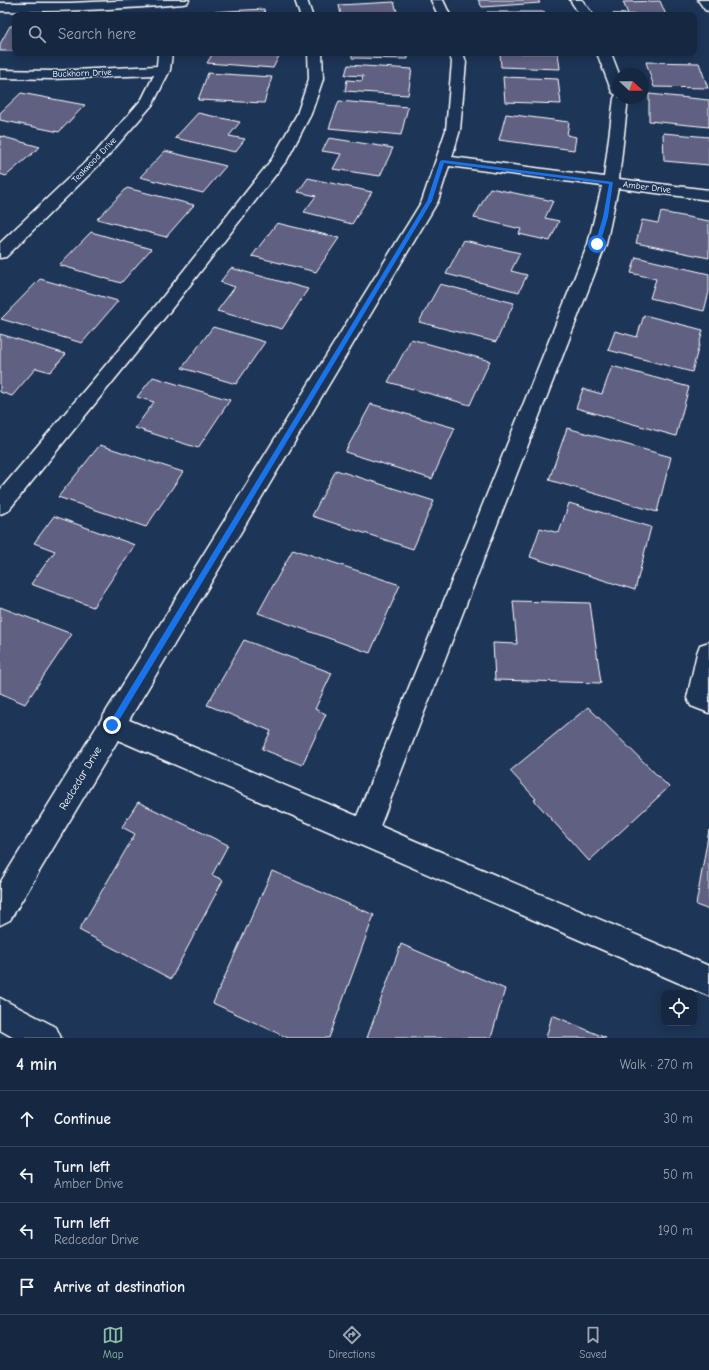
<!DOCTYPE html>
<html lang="en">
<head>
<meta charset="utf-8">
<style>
  body { margin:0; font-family:"Comic Neue",sans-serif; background:#23344c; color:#f1f3f6 }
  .controls { position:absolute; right:12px; bottom:12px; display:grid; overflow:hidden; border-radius:8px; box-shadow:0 2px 10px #0003 }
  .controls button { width:36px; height:36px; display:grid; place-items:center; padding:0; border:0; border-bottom:1px solid #35445a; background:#162841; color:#f1f3f6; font:20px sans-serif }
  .compass { position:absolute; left:613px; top:68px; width:36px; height:36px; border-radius:50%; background:#162841; box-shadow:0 2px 10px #0003; rotate:112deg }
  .stop { position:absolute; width:12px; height:12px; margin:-9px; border:3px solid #1a73e8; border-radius:50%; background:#fff }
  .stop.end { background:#1a73e8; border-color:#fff; box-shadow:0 1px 4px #0008 }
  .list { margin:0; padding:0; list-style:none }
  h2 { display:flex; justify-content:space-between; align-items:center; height:52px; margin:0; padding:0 16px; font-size:17px }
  h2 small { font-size:13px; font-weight:400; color:#9ea6b1 }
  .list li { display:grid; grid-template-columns:26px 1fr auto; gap:12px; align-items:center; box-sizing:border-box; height:56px; padding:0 16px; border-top:1px solid #35445a }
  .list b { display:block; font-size:15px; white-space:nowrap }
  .list p { margin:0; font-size:13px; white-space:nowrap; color:#9ea6b1 }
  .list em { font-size:13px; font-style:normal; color:#9ea6b1 }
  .icon { flex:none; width:22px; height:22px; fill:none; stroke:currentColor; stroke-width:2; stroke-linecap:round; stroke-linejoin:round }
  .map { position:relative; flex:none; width:709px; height:1038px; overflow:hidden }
  .search { position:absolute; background:#162841; box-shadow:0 2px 10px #0003; left:12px; right:12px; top:12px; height:44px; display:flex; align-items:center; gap:10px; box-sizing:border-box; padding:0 14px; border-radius:8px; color:#9ea6b1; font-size:15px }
  .sheet { height:276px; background:#162841 }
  nav { display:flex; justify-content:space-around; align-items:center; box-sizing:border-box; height:56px; border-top:1px solid #35445a; background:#162841; font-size:11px; color:#9ea6b1 }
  nav a { display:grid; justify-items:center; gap:2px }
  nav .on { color:#8abfa5 }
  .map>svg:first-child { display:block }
  .building { fill:#616183; stroke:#fff }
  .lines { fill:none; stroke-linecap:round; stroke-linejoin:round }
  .minor-casing { stroke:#fff; stroke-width:3 }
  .minor { fill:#1d3557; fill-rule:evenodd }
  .route { fill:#1a73e8 }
  .labels { text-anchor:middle; stroke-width:3; stroke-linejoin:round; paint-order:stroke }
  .far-street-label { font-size:9px; fill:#fff; stroke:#1d3557 }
  .street-label { font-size:11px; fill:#fff; stroke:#1d3557 }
</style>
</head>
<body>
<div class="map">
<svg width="709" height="1038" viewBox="0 0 709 1038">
  <rect width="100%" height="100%" fill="#1d3557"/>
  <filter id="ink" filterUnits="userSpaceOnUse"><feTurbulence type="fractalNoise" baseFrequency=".025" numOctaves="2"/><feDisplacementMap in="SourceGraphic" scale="8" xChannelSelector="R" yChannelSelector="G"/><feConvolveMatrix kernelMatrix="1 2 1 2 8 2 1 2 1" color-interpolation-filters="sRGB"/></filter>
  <g filter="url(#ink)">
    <g class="building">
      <path d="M478,0H538L540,3L482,7Z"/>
      <path d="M660,1L666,15L612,14H628L623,2Z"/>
      <path d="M394,2L398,15H341L339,5Z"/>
      <path d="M264,9L265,15H210L209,12Z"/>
      <path d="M487,12H544L545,15H488Z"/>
      <path d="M10,26H15V51H0V44Z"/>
      <path d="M213,53H265V54L279,56L273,68L207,63Z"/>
      <path d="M352,53H408V59L352,58Z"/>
      <path d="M500,53H558L560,69L501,67Z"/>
      <path d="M646,62L699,63L708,88L654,87Z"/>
      <path d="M348,65L412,69L408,95L345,91L347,80L362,81L363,76L345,75Z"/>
      <path d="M208,73L272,77L264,103L198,100Z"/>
      <path d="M503,77L558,79L561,104L505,102Z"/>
      <path d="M21,93L85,105L59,132L0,120V113Z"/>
      <path d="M649,94L709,100V127L649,121Z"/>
      <path d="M339,101L408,107L401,135L329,128Z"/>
      <path d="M198,113L240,122L229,136L245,139L235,152L175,138Z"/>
      <path d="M506,114L569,122L567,135L576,137L574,150L499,140Z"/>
      <path d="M663,133L709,137V165L664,161Z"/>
      <path d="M0,136L40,147L6,176L0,174Z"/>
      <path d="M329,138L393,148L380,176L333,169L341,154L322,151Z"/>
      <path d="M165,151L226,166L203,193L140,177Z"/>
      <path d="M308,178L372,192L352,224L304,212L316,196L298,192Z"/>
      <path d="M127,188L194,205L166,237L97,219Z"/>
      <path d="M490,188L553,201L545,218L559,221L550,241L519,234L521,229L474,218Z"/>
      <path d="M661,212L709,221V258L636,243L642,220L658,223Z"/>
      <path d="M277,223L339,238L316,272L252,256Z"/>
      <path d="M91,232L151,249L121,283L59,265Z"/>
      <path d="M464,240L520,253L511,271L527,275L519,292L446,274Z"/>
      <path d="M636,257L709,274V292L704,311L650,298L656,279L631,273Z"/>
      <path d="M231,268L308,289L282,329L217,311L235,287L220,282Z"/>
      <path d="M40,279L118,301L82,343L1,319Z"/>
      <path d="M440,284L514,303L496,342L419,322Z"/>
      <path d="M644,315L703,330L692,372L608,350L615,331L637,337Z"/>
      <path d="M213,327L265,342L236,384L182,368Z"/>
      <path d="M0,334L66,354L50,372L36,368L12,396L0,392Z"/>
      <path d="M411,339L490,361L470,405L388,382Z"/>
      <path d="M612,366L689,387L676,436L576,408L583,389L602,394Z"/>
      <path d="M153,377L230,400L198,448L135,428L154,402L137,397Z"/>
      <path d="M371,404L455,428L432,479L345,452Z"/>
      <path d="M567,428L671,457L657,512L549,480Z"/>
      <path d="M100,445L183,472L146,527L58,497Z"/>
      <path d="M336,470L434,501L413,549L312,516Z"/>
      <path d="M569,503L651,527L635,590L530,557L540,528L559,533Z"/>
      <path d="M54,516L135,545L93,607L31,584L55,551L34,543Z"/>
      <path d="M293,549L400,585L370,653L258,613Z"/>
      <path d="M513,601L590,603L601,683L495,680L493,643L517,644Z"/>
      <path d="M0,607L72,634L25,704L0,693Z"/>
      <path d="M244,640L332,673L315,709L326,714L302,765L262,749L271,731L207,705Z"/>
      <path d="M588,707L669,787L589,861L534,800L536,799L510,771Z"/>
      <path d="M138,802L228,845L212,875L223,880L171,979L79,930L135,834L122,827Z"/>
      <path d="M709,830V910L696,905Z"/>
      <path d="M272,871L374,915L329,1038H288L213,1003Z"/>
      <path d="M401,944L505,989L491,1038H367Z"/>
      <path d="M552,1015L606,1038H546Z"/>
    </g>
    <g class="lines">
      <defs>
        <g id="minor">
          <path d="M139,0H189L187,3L183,4C122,9 61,12 0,11V3H69Z"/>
          <path d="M295,0H307L312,15H300Z"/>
          <path d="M431,0H443L450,15H438Z"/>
          <path d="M570,0H582L593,15H580Z"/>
          <path d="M698,0H709V11L705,10Z"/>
          <path d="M158,53H172L170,70L153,104L106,158L6,257L0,258V243L96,152L142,99L154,75L52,79L0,78V70L52,71L157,66Z"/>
          <path d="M308,53H322L323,79L311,114L287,160L166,316L8,511L0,514V490L154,308L272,159L297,114L309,79Z"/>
          <path d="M449,53H463L466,62L460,130L452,157L604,177L614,98L616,95L612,92L597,53H611L619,74V98H628L619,179L709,190V200L618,188L606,244L380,826L709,966V996L118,740L10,920L0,925V883L422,201L446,130L452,62ZM449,166L602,186L588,244L357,816L129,720L438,201Z"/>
          <path d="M709,642V713L691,706L687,698L697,653L700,645Z"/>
          <path d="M0,998L56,1027L61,1038H14L0,1030Z"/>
        </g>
      </defs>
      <use href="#minor" class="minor-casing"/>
      <use href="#minor" class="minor"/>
    </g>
  </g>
  <path class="route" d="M443,160L613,182L608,217L600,244L597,246L595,244L603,217L609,184L444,163L432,201L115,727H110V722L427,201L440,161Z"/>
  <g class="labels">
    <g class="far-street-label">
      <text transform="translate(82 73) rotate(-2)" y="3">Buckhorn Drive</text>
      <text transform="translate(94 160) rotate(-46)" y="3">Teakwood Drive</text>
      <text transform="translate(647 187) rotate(7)" y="3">Amber Drive</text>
    </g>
    <g class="street-label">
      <text transform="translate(80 778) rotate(-59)" y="4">Redcedar Drive</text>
    </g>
  </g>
</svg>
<div class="controls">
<button><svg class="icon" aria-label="locate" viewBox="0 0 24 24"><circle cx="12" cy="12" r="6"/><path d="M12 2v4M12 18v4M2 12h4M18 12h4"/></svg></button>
</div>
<svg class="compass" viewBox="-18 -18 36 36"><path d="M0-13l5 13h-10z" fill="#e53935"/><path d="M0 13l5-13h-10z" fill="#9ea6b1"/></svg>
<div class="stop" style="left:597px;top:244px"></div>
<div class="stop end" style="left:112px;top:725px"></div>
<div class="search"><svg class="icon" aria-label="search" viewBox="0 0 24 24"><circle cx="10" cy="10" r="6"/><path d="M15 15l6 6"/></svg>Search here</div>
</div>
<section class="sheet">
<h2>4 min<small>Walk · 270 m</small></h2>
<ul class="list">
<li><svg class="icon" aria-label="ahead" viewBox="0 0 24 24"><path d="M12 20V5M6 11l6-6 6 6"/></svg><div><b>Continue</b></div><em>30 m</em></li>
<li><svg class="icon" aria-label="left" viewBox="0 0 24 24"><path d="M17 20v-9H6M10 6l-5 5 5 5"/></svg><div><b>Turn left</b><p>Amber Drive</p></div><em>50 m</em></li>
<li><svg class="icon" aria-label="left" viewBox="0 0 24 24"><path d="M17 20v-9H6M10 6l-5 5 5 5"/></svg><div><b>Turn left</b><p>Redcedar Drive</p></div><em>190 m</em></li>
<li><svg class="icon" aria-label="arrive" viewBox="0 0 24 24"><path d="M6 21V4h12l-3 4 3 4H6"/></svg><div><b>Arrive at destination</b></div></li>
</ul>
</section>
<nav>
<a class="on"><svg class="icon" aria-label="map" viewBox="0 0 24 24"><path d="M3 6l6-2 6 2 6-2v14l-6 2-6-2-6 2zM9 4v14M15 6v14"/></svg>Map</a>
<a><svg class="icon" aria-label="directions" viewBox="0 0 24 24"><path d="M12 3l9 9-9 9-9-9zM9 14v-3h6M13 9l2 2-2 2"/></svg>Directions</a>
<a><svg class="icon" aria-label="saved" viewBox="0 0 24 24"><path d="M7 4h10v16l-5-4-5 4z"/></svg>Saved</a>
</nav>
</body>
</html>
